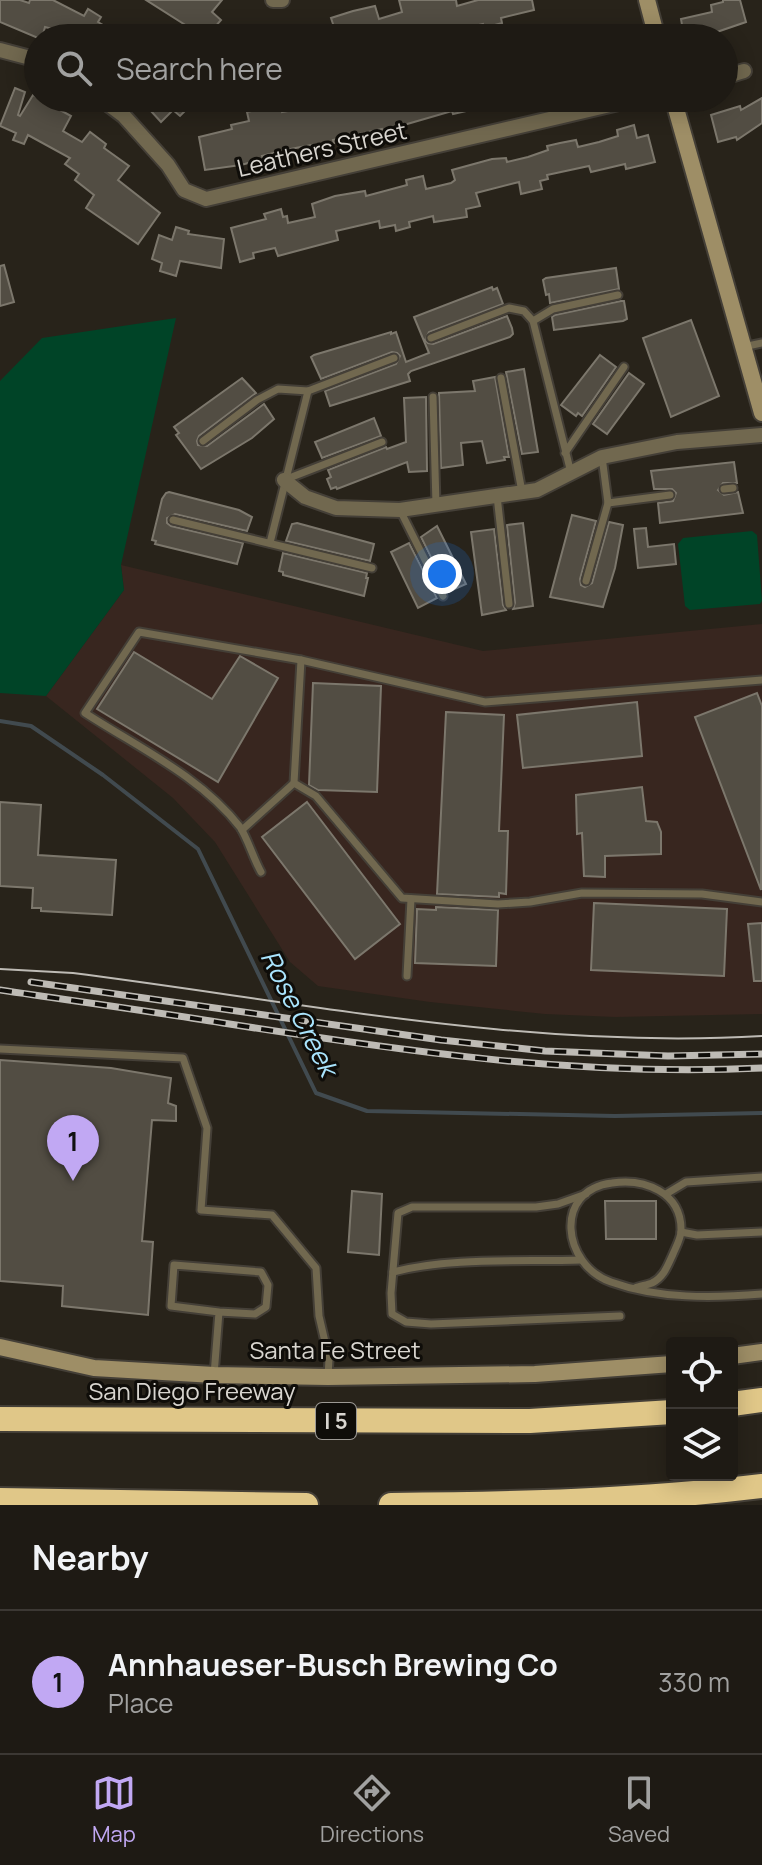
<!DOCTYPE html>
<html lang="en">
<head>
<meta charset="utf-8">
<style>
  body { margin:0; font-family:Manrope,sans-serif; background:#26231d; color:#f1f3f6 }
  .controls { position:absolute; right:24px; bottom:24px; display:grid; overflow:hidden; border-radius:8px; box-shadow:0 4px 20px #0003 }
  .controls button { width:72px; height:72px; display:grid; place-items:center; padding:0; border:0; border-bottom:2px solid #3c3834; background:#1e1a14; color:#f1f3f6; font:40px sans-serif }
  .you { position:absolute; left:442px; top:574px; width:28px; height:28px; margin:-20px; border:6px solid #fff; border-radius:50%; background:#1a73e8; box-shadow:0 0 0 12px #1a73e833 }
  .badge { display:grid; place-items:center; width:52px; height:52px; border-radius:50%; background:#c1a8f3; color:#111; font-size:26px; font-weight:700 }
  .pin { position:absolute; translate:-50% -66px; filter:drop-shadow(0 2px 4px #0008) }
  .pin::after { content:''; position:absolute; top:42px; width:28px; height:24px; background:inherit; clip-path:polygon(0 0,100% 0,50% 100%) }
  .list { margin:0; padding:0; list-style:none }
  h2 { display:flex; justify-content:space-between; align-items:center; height:104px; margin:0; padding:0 32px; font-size:34px }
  h2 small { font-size:26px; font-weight:400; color:#a1a1a0 }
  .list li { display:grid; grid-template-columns:52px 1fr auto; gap:24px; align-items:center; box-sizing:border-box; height:144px; padding:0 32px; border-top:2px solid #3c3834 }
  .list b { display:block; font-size:30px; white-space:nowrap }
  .list p { margin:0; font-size:26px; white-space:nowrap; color:#a1a1a0 }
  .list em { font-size:26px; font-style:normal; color:#a1a1a0 }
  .icon { flex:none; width:44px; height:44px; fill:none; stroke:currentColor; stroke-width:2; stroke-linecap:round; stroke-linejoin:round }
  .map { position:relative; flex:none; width:762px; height:1505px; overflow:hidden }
  .search { position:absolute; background:#1e1a14; box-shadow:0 4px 20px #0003; left:24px; right:24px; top:24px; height:88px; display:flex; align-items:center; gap:20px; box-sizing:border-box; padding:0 28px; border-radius:44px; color:#a1a1a0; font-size:30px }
  .sheet { height:248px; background:#1e1a14 }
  nav { display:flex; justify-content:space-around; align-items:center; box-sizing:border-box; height:112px; border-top:2px solid #3c3834; background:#1e1a14; font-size:22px; color:#a1a1a0 }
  nav a { display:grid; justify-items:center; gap:4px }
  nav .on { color:#c1a8f3 }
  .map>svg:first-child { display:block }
  .commercial { fill:#38261f }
  .green { fill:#004427 }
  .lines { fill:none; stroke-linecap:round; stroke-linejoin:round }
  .stream { stroke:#414a4f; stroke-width:4 }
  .building { fill:#524d43; stroke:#7c776c; stroke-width:2 }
  .lane-casing { stroke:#443f37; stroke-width:11 }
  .street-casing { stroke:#443f37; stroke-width:18 }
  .secondary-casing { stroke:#443f37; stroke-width:20 }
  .highway-casing { stroke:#443f37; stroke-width:28 }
  .lane { stroke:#71684f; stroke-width:7 }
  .street { stroke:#71684f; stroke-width:14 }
  .secondary { stroke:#9e8e66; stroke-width:16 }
  .highway { stroke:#e0c788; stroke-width:24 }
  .tram { stroke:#bebbb5; stroke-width:2 }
  .rail-casing { stroke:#bebbb5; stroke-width:7 }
  .rail { stroke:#0f0d09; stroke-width:4; stroke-dasharray:12; stroke-linecap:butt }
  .labels { text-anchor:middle; stroke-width:6; stroke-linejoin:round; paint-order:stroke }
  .shield { fill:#0f0d09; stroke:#9c9994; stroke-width:2 }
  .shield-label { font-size:22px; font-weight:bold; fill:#d8d5cf }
  .street-label { font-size:24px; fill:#d8d5cf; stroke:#0f0d09 }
  .water-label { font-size:26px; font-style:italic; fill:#a9e4fd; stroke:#0f0d09 }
</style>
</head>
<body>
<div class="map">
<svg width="762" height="1505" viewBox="0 0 762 1505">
  <rect width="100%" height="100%" fill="#28231a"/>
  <path class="commercial" d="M121,565L483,651L762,624V1014L615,1017L545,1014L430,1002L318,986L290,962L215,842L173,798L46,696L124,590Z"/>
  <g class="green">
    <path d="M176,318L121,565L124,590L46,696L0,693V381L42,338Z"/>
    <path d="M752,531L757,535L762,601L760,604L690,610L685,606L678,544L683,538Z"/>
  </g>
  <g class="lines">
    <path class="stream" d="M0,721L31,726L103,775L198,849L316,1093L367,1111L615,1116L762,1113"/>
  </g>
  <g class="building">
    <path d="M0,0H20L29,3L30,0H53L84,16L88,9L101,17L98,22L125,38H69L71,34L45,27L42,38H38L0,22Z"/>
    <path d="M146,0H222L212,12L221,20L214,28L238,38H182L190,28Z"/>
    <path d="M399,0H456L457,6L478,0H532L534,10L501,18L502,23L484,28L483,24L424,38H307V33L334,27L331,18L353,11L375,6L379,19L402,12Z"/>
    <path d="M723,0H740L746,22L711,34L712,38H683L680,26L682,25L681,19L712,12L711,5L723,2Z"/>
    <path d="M15,88L25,92L18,115L20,116L33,95L38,98L71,116L63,131L82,142L90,132L106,144L104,148L129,166L118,180L160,213L138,244L86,208L94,195L75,180L79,174L65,164L70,158L28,135L24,144L13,140L16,133L0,126Z"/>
    <path d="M139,98H198L180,116L173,110L161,122Z"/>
    <path d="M274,98H279L282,112L359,98H473L475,109L453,114L452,111L383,131L382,129L333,140L334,143L313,148L312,145L285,150L262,156L263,159L241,165L205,170L199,137L232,129L231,125L249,121L247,112L265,108L263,101Z"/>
    <path d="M762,98V123L737,140L736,137L718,142L711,115L740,106L741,110Z"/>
    <path d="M634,125L637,138L648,135L655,162L626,169L625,164L591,172L589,166L547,175L548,179L540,181L542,189L521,194L519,182L476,193L480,206L466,209L467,217L434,222L433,216L409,222L410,227L396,231L395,225L380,228L379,221L336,231L338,240L278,256L275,248L253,253L254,258L240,262L231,228L266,219L264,214L281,209L283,217L287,216L288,223L315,217L312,204L335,196L365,191L366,196L407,185L406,180L423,176L426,189L451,183L455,180L452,170L492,159L506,158L507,162L528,157L548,150L547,146L560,143L576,140L578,147L599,142L618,136L617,130Z"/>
    <path d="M176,227L189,231L188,234L224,239L221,268L180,261L176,276L160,271L162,263L152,259L159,235L172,240Z"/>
    <path d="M4,265L14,302L0,306V266Z"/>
    <path d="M616,268L619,289L550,303L549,294L546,295L543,280L546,278Z"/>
    <path d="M492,287L493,290L497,288L503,304L429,332L425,340L428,343L433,344L507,316L512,328L513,334L510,337L411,371L408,374L410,381L330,406L325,391L396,364L400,356L397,353L392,352L321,379L311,357L314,355L391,332V334L396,332L406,362L429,353L414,317Z"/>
    <path d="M621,301H624L627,319L623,321L554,330L552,317L555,315Z"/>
    <path d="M691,320L719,396L671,417L643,338Z"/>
    <path d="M600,355L616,367L582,416L578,413L576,416L561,405Z"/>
    <path d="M524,369L538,452L522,454L506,372Z"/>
    <path d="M629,373L644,384L607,434L593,424Z"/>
    <path d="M495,377L509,457H504L505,460L487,463L482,441L461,443L463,465L441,468L439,393L475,391L473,381Z"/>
    <path d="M242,378L256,393L199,436L197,441L198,445L207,446L264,404L274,419L252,438L201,469L176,435L179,433L174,427Z"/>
    <path d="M426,397L427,471L409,472L407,462L337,489L336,487L331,489L327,479L331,477L328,470L386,447L387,449L406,442L404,398Z"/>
    <path d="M374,418L381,436L322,458L315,442Z"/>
    <path d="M734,462L737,483H723L718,490L724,495L738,492L743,513L660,523L658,503L673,501L676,493L672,489H654L651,471Z"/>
    <path d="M169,492L239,510L252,517L247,531L175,514L167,518V523L171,526L243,543L237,564L155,544L156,541L152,540L162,499L166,493Z"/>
    <path d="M572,515L596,521L580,579L581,585L585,587L592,583L609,522L623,525L615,568L603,607L550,597Z"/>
    <path d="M297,523L374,544L370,561L286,541L292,524Z"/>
    <path d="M523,523L533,606L513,609L515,603L507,525Z"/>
    <path d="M437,526L466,584L448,592L421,537Z"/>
    <path d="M646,528L648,547L674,544L676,564L638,568L634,529Z"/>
    <path d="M494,529L503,605L506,610L482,615L471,532Z"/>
    <path d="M409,543L437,598L418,608L391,552Z"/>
    <path d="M283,553L367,573L366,578H368L364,596L283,575V572L279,571Z"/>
    <path d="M134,652L212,699L240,656L278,678L218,782L97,709Z"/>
    <path d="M313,683L381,686L377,792L318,790L309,785Z"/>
    <path d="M757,693L762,706L761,890L695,717Z"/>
    <path d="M637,702L642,756L523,768L517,715Z"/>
    <path d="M446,712L504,715L499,831H508L506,894L499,893V897L437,894Z"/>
    <path d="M642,787L646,821L657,822L661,832V854L605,856V877L584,876L582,833L577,834L576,795Z"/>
    <path d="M0,802L41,805L38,855L116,860L112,915L41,911V908H32L33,888L0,886Z"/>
    <path d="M307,802L400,924L355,959L262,837Z"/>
    <path d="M594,903L727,909L724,976L591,970Z"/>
    <path d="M436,907L498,910L496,966L415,963L417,909L436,910Z"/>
    <path d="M762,923V981H754L748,924Z"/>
    <path d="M0,1060L111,1068L171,1078L168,1103L176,1106V1121L152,1120L142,1241L153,1242L148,1315L62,1306L63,1286L0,1281Z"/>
    <path d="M352,1191L382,1194L379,1255L348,1252Z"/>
    <path d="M605,1201H656V1239H606Z"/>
  </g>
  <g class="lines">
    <defs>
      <g id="lane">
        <path d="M533,321L571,473"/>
        <path d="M431,338L509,308L524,311L533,321L553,309L618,295"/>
        <path d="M743,347L762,343"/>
        <path d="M501,378L522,492"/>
        <path d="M433,397L436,505"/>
        <path d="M203,441L257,400L278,389L308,391L394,358"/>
        <path d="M565,453L624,367"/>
        <path d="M284,480L382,442"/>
        <path d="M724,489L733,488"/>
        <path d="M497,496L509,604"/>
        <path d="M608,503L670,495"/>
        <path d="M400,510L443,596"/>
        <path d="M173,520L372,568"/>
        <path d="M270,543L308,391"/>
        <path d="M586,581L608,503L602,457"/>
        <path d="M301,660L485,702L762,680"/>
        <path d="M242,830L294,783"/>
        <path d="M261,872C254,860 247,837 240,827C200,776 139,748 85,713L139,632L301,660L294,783L316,796L402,898L498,904L530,902L582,893L702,894L762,902"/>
        <path d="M407,976L411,899"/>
        <path d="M0,1049L183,1058L207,1128L201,1210L272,1215L316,1268L319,1316L329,1359L328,1377"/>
        <path d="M586,1194L558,1204L536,1207H412L398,1213L391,1293L392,1314L406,1322L431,1324L620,1316"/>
        <path d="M666,1194L686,1182L762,1177"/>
        <path d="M681,1232L697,1235L762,1232"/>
        <path d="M393,1272C449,1257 522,1262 581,1260"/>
        <path d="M635,1288C640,1286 647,1285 652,1283C664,1277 668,1265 673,1254C676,1247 681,1238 681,1231C682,1192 644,1178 612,1183C553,1190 562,1265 611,1282C658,1299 713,1298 762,1294"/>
        <path d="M214,1375L219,1312L255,1314L266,1307L268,1285L261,1272L174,1265L171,1306L219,1312"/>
      </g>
      <g id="street">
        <path d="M273,0H282"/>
        <path d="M0,50L38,60"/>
        <path d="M724,77L744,71"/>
        <path d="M100,98L124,116L168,165L184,190L206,199L640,98"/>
        <path d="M284,480L305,497L336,508L400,510L537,490L602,457L677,442L762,435"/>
      </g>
      <g id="secondary">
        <path d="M647,0L657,38"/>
        <path d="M673,98L762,413"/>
        <path d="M0,1347L94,1368L214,1375L328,1377L535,1374L672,1364"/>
        <path d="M732,1356L762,1352"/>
      </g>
      <g id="highway">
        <path d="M732,1404L762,1400"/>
        <path d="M0,1419L530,1421L672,1412"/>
        <path d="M0,1500L306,1505"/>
        <path d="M391,1505C516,1504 638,1501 762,1486"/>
      </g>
    </defs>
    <use href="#lane" class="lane-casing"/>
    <use href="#street" class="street-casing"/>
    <use href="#secondary" class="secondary-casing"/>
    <use href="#highway" class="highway-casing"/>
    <use href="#lane" class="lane"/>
    <use href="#street" class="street"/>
    <use href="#secondary" class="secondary"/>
    <use href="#highway" class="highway"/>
    <path class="tram" d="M0,969L73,973C301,1002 531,1050 762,1036"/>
    <defs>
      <g id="rail">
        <path d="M31,982L441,1040L545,1051L668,1056L762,1054"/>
        <path d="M0,990C74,1001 149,1011 223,1023C402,1051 580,1077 762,1068"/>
      </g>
    </defs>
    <use href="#rail" class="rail-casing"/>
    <use href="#rail" class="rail"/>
  </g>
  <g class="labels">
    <rect class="shield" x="316" y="1403" width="40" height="36" rx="6"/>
    <g class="shield-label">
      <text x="336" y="1429">I 5</text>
    </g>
    <g class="street-label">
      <text transform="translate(322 150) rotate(-13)" y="8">Leathers Street</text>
      <text x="335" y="1359">Santa Fe Street</text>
      <text x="192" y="1400">San Diego Freeway</text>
    </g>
    <g class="water-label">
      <text transform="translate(299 1013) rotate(63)" y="9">Rose Creek</text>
    </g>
  </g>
</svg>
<div class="controls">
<button><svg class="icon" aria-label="locate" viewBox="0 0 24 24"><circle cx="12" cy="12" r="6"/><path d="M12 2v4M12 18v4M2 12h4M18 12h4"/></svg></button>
<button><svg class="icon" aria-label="layers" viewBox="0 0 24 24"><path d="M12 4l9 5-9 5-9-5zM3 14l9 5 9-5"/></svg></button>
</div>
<div class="you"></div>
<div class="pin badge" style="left:73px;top:1181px">1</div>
<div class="search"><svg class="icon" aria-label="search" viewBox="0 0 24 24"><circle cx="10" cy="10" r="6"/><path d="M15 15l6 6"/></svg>Search here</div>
</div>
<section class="sheet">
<h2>Nearby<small></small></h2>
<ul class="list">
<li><span class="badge">1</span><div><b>Annhaueser-Busch Brewing Co</b><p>Place</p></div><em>330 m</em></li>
</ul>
</section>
<nav>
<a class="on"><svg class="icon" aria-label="map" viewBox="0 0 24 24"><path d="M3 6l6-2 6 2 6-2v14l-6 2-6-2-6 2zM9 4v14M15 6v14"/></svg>Map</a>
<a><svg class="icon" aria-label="directions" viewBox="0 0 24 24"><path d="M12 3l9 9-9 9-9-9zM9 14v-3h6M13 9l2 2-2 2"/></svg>Directions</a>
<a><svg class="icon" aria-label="saved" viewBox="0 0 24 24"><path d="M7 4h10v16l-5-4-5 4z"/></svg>Saved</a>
</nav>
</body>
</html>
